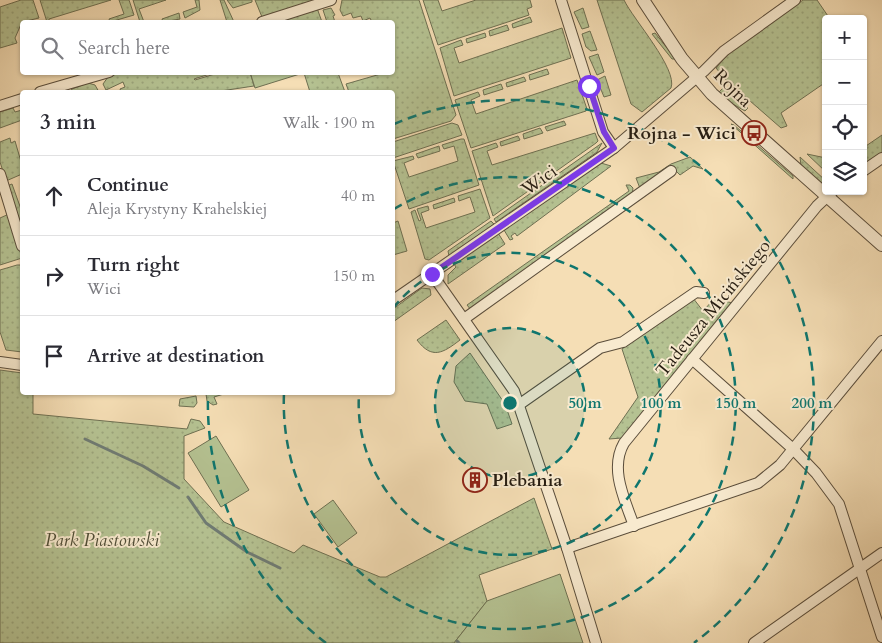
<!DOCTYPE html>
<html lang="en">
<head>
<meta charset="utf-8">
<style>
  body { margin:0; font-family:Cardo,serif; background:#f2f2f3; color:#2b2b33 }
  .controls { position:absolute; right:15px; top:15px; display:grid; overflow:hidden; border-radius:5px; box-shadow:0 1px 4px #0004 }
  .controls button { width:45px; height:45px; display:grid; place-items:center; padding:0; border:0; border-bottom:1px solid #e1e1e2; background:#fff; color:#2b2b33; font:25px sans-serif }
  .stop { position:absolute; width:15px; height:15px; margin:-11px; border:4px solid #7c3aed; border-radius:50%; background:#fff }
  .stop.end { background:#7c3aed; border-color:#fff; box-shadow:0 1px 5px #0008 }
  .list { margin:0; padding:0; list-style:none }
  h2 { display:flex; justify-content:space-between; align-items:center; height:65px; margin:0; padding:0 20px; font-size:21px }
  h2 small { font-size:16px; font-weight:400; color:#7c7c81 }
  .list li { display:grid; grid-template-columns:32px 1fr auto; gap:15px; align-items:center; box-sizing:border-box; height:80px; padding:0 20px; border-top:1px solid #e1e1e2 }
  .list b { display:block; font-size:19px; white-space:nowrap }
  .list p { margin:0; font-size:16px; white-space:nowrap; color:#7c7c81 }
  .list em { font-size:16px; font-style:normal; color:#7c7c81 }
  .icon { flex:none; width:28px; height:28px; fill:none; stroke:currentColor; stroke-width:2; stroke-linecap:round; stroke-linejoin:round }
  .map { position:relative; flex:none; width:882px; height:643px; overflow:hidden }
  .search { position:absolute; background:#fff; box-shadow:0 1px 4px #0004; left:20px; top:20px; width:375px; height:55px; display:flex; align-items:center; gap:12px; box-sizing:border-box; padding:0 18px; border-radius:5px; color:#7c7c81; font-size:19px }
  .panel { position:absolute; background:#fff; box-shadow:0 1px 4px #0004; left:20px; top:90px; width:375px; height:305px; border-radius:5px }
  .map>svg:first-child { display:block }
  .grass { fill:url(#grass-dots); stroke:#6e7052 }
  .garden { fill:#b5c292; stroke:#6e7052 }
  .lines { fill:none; stroke-linecap:round; stroke-linejoin:round }
  .stream { stroke:#6f7b74; stroke-width:3 }
  .minor-casing { stroke:#5a4d3b; stroke-width:12 }
  .tertiary-casing { stroke:#5a4d3b; stroke-width:14 }
  .minor { stroke:#f8eacf; stroke-width:10 }
  .tertiary { stroke:#f8eacf; stroke-width:12 }
  .route { stroke:#7c3aed; stroke-width:6 }
  .ring { fill:none; stroke:#0f766e; stroke-width:2.5; stroke-dasharray:9 6 }
  .labels { text-anchor:middle; stroke-width:4; stroke-linejoin:round; paint-order:stroke }
  .street-label { font-size:18px; fill:#261d12; stroke:#f8eacf }
  .poi-label { font-size:18px; font-weight:bold; fill:#261d12; stroke:#f8eacf; text-anchor:end }
  .park-label { font-size:18px; font-style:italic; fill:#514f38; stroke:#f8eacf }
  .centre { fill:#0f766e; stroke:#f8eacf; stroke-width:2.5 }
  .ring-label { font-size:15px; text-anchor:middle; font-weight:bold; fill:#0f766e; stroke:#f8eacf; stroke-width:4; stroke-linejoin:round; paint-order:stroke }
</style>
</head>
<body>
<div class="map">
<svg width="882" height="643" viewBox="0 0 882 643">
  <defs>
    <pattern id="grass-dots" width="8" height="8" patternUnits="userSpaceOnUse" patternTransform="scale(1.25)"><rect width="8" height="8" fill="#b5c292"/><path d="M2 2h.1M6 6h.1" fill="none" stroke="#9ca67d" stroke-width="1.8" stroke-linecap="round"/></pattern>
  </defs>
  <rect width="100%" height="100%" fill="#f5deb5"/>
  <filter id="stains"><feTurbulence type="fractalNoise" baseFrequency=".004" numOctaves="4"/><feColorMatrix values="0 0 0 0 .2 0 0 0 0 .09 0 0 0 0 .02 0 0 0 .5 -.17"/></filter>
  <radialGradient id="worn" r=".72"><stop offset=".6" stop-color="#630" stop-opacity="0"/><stop offset="1" stop-color="#630" stop-opacity=".3"/></radialGradient>
  <g class="grass">
    <path d="M21,0H33L39,18L22,22L15,38L17,43L0,48V7Z"/>
    <path d="M40,0H111L49,19V22H47Z"/>
    <path d="M119,0H129L134,15L110,22L109,19L124,14Z"/>
    <path d="M133,0H166L139,9L144,22H140Z"/>
    <path d="M195,0H199L200,10L185,18L183,12L197,7Z"/>
    <path d="M220,0H224L234,22H227Z"/>
    <path d="M227,0H252V2L233,8Z"/>
    <path d="M255,0H317L262,17Z"/>
    <path d="M342,0H419L456,115L451,121L393,139L392,92H349L346,84L384,73L392,72V22H372L370,18L363,21L361,16L353,18L351,13L343,16L340,10Z"/>
    <path d="M423,0H438L442,11L476,0H530L532,7L527,9L529,15L438,45Z"/>
    <path d="M597,0H624C633,19 678,69 671,88L642,112L631,104Z"/>
    <path d="M803,0H817L830,19H826V82L781,113L787,126L781,128L726,80L716,68L730,52Z"/>
    <path d="M317,8L322,22H273Z"/>
    <path d="M331,8L335,15L333,16L335,22H327L323,10Z"/>
    <path d="M583,8L589,27L582,29L574,12Z"/>
    <path d="M179,13L180,19L163,22L162,19Z"/>
    <path d="M530,17L532,22L513,28L512,24Z"/>
    <path d="M507,25L509,30L490,36L489,31Z"/>
    <path d="M562,28L571,58L454,96L440,48L461,40L463,45L454,48L459,63Z"/>
    <path d="M590,31L597,50L591,51L586,47L582,34Z"/>
    <path d="M485,33L486,37L467,43L466,39Z"/>
    <path d="M655,33L676,59H672L652,34Z"/>
    <path d="M598,54L604,72L597,75L589,57Z"/>
    <path d="M547,69L549,74L530,80L529,75Z"/>
    <path d="M250,72L254,86L214,92H121L120,89L125,87L123,82L106,90L103,84L108,77L120,73H213L194,79L195,80L218,73Z"/>
    <path d="M304,73H338L345,92H310Z"/>
    <path d="M605,76L611,95L604,97L597,80Z"/>
    <path d="M524,77L526,81L507,87L506,83Z"/>
    <path d="M577,80L587,109L586,111L471,148L455,100L478,92L480,96L471,100L476,114Z"/>
    <path d="M88,83L95,85L99,92H70L72,89Z"/>
    <path d="M501,84L503,89L484,95L483,90Z"/>
    <path d="M724,87L748,108L745,111L731,103L719,92Z"/>
    <path d="M13,108L15,112L22,110V120L0,128V112Z"/>
    <path d="M564,121L566,125L547,131L545,127Z"/>
    <path d="M452,123L458,125L462,135L393,158V142Z"/>
    <path d="M540,128L543,133L524,139L523,134Z"/>
    <path d="M595,133L598,141L596,143L493,216L472,151L496,143L498,147L487,151L492,165Z"/>
    <path d="M882,135V154L863,167V148Z"/>
    <path d="M518,136L520,140L501,146L500,142Z"/>
    <path d="M10,138L11,143L15,141L22,165V174L6,181L0,162V142Z"/>
    <path d="M461,139H464L479,185L409,209L393,161L413,156L414,159L404,163L409,177L458,161L454,146L444,149L442,145Z"/>
    <path d="M602,143L597,152L496,222L494,219Z"/>
    <path d="M439,146L440,151L418,158L416,154Z"/>
    <path d="M807,154L826,158V172Z"/>
    <path d="M690,157L703,169L693,166L680,175L672,167L641,191L636,178L659,172L671,164Z"/>
    <path d="M800,157L826,181V187L801,166Z"/>
    <path d="M601,163L611,166L517,236L515,233L511,236L513,239L510,240L504,230Z"/>
    <path d="M12,184L22,212V232L7,186Z"/>
    <path d="M626,185H630L633,188L632,195L471,310L467,305L629,191Z"/>
    <path d="M480,189L490,218L429,260L425,259L411,212L415,210L419,221L421,220L417,209L428,206L429,210L421,213L426,228L475,212L470,197L459,201L458,196Z"/>
    <path d="M454,198L455,202L434,209L433,205Z"/>
    <path d="M9,214L22,258L0,265V218Z"/>
    <path d="M398,221L407,251L393,255V223Z"/>
    <path d="M491,221L494,224L449,256L448,251Z"/>
    <path d="M498,233L505,244L448,284V275L456,267L454,264Z"/>
    <path d="M17,265H22V352L6,350L0,332V270Z"/>
    <path d="M422,288L430,289L431,295L393,322V309Z"/>
    <path d="M693,298L703,311L715,298L732,303L622,438L609,439L638,397L622,349Z"/>
    <path d="M446,320L460,340C443,353 432,360 417,340Z"/>
    <path d="M470,353L505,404L512,424L497,429L487,404L465,401L454,382L456,366Z"/>
    <path d="M0,370L22,373V392L33,393V414L187,429L191,419L200,421L205,428L184,436V479L224,522L294,553L303,545L380,577H386L534,498L552,549L479,575L487,601L454,643H0Z"/>
    <path d="M227,393L214,397L217,404L213,405L207,401L206,394Z"/>
    <path d="M196,396L197,403L194,407L179,406L180,399Z"/>
  </g>
  <g class="garden">
    <path d="M250,72H303V73L255,88Z"/>
    <path d="M731,124L734,125L793,176V179Z"/>
    <path d="M216,436L249,490L221,507L188,453Z"/>
    <path d="M333,500L357,533L338,547L314,514Z"/>
    <path d="M560,574L583,643H454L487,601Z"/>
  </g>
  <g class="lines">
    <g class="stream">
      <path d="M85,439L143,466L179,488"/>
      <path d="M188,497L206,523L247,552L280,568"/>
      <path d="M457,641L459,643"/>
    </g>
    <defs>
      <g id="minor">
        <path d="M561,0L603,132L614,148"/>
        <path d="M262,22L331,0"/>
        <path d="M40,92L109,72"/>
        <path d="M0,106L22,99"/>
        <path d="M863,171L882,158"/>
        <path d="M0,174L22,246"/>
        <path d="M432,274L514,391L567,548L596,643"/>
        <path d="M392,301L614,148L704,71L724,51L795,0"/>
        <path d="M464,319L671,171"/>
        <path d="M692,359L793,449L816,473L839,504L882,637"/>
        <path d="M0,362L22,365"/>
        <path d="M520,404L600,348L623,342L696,292L704,293"/>
        <path d="M634,526C625,500 609,469 624,443L817,206L833,191"/>
        <path d="M567,548L758,483L780,465L882,341"/>
        <path d="M754,643L882,553"/>
      </g>
      <path id="tertiary" d="M643,0L682,59L712,94L882,245"/>
    </defs>
    <use href="#minor" class="minor-casing"/>
    <use href="#tertiary" class="tertiary-casing"/>
    <use href="#minor" class="minor"/>
    <use href="#tertiary" class="tertiary"/>
  </g>
  <g class="lines">
    <path class="route" d="M432,274L614,148L604,132L589,86"/>
  </g>
  <circle cx="510" cy="403" r="75" fill="#0f766e" fill-opacity=".12"/>
  <g class="ring">
    <circle cx="510" cy="403" r="75"/>
    <path d="M393 308A151 151 0 1 1 359 394"/>
    <path d="M394 209A226 226 0 1 1 284 393"/>
    <path d="M326 643A302 302 0 0 1 208 395M394 124A302 302 0 0 1 694 643"/>
  </g>
  <defs>
    <symbol id="bus-ring" viewBox="-11 -11 22 22"><circle r="9.5" fill="#f8eacf" stroke="#8f2418" stroke-width="1.5"/><path d="M-5-6H5V4H4V6H2V4H-2V6H-4V4H-5ZM-3.5-4V0h7V-4ZM-3.5 1.2v1.5H-2V1.2ZM2 1.2v1.5H3.5V1.2Z" fill="#8f2418"/></symbol>
    <symbol id="building-ring" viewBox="-11 -11 22 22"><circle r="9.5" fill="#f8eacf" stroke="#8f2418" stroke-width="1.5"/><path d="M-4-6H4V6H1V3H-1V6H-4ZM-2.5-4.3h1.7v1.8h-1.7ZM.8-4.3h1.7v1.8H.8ZM-2.5-1h1.7V.8h-1.7ZM.8-1h1.7V.8H.8Z" fill="#8f2418"/></symbol>
  </defs>
  <g fill-rule="evenodd">
    <use href="#bus-ring" x="740" y="119" width="28" height="28"/>
    <use href="#building-ring" x="461" y="466" width="28" height="28"/>
  </g>
  <g class="labels">
    <g class="street-label">
      <text transform="translate(733 88) rotate(45)" y="6">Rojna</text>
      <text transform="translate(539 180) rotate(-35)" y="6">Wici</text>
      <text transform="translate(713 308) rotate(-51)" y="6">Tadeusza Micińskiego</text>
    </g>
    <g class="poi-label">
      <text x="736" y="139">Rojna - Wici</text>
      <text x="492" y="486" text-anchor="start">Plebania</text>
    </g>
    <g class="park-label">
      <text x="102" y="546">Park Piastowski</text>
    </g>
  </g>
  <circle cx="510" cy="403" r="8" class="centre"/>
  <g class="ring-label">
    <text x="585" y="408">50 m</text>
    <text x="661" y="408">100 m</text>
    <text x="736" y="408">150 m</text>
    <text x="812" y="408">200 m</text>
  </g>
  <rect width="100%" height="100%" filter="url(#stains)"/>
  <rect width="100%" height="100%" fill="url(#worn)"/>
</svg>
<div class="controls">
<button>+</button>
<button>−</button>
<button><svg class="icon" aria-label="locate" viewBox="0 0 24 24"><circle cx="12" cy="12" r="6"/><path d="M12 2v4M12 18v4M2 12h4M18 12h4"/></svg></button>
<button><svg class="icon" aria-label="layers" viewBox="0 0 24 24"><path d="M12 4l9 5-9 5-9-5zM3 14l9 5 9-5"/></svg></button>
</div>
<div class="stop" style="left:589px;top:86px"></div>
<div class="stop end" style="left:432px;top:274px"></div>
<div class="search"><svg class="icon" aria-label="search" viewBox="0 0 24 24"><circle cx="10" cy="10" r="6"/><path d="M15 15l6 6"/></svg>Search here</div>
<section class="panel">
<h2>3 min<small>Walk · 190 m</small></h2>
<ul class="list">
<li><svg class="icon" aria-label="ahead" viewBox="0 0 24 24"><path d="M12 20V5M6 11l6-6 6 6"/></svg><div><b>Continue</b><p>Aleja Krystyny Krahelskiej</p></div><em>40 m</em></li>
<li><svg class="icon" aria-label="right" viewBox="0 0 24 24"><path d="M7 20v-9h11M14 6l5 5-5 5"/></svg><div><b>Turn right</b><p>Wici</p></div><em>150 m</em></li>
<li><svg class="icon" aria-label="arrive" viewBox="0 0 24 24"><path d="M6 21V4h12l-3 4 3 4H6"/></svg><div><b>Arrive at destination</b></div></li>
</ul>
</section>
</div>
</body>
</html>
